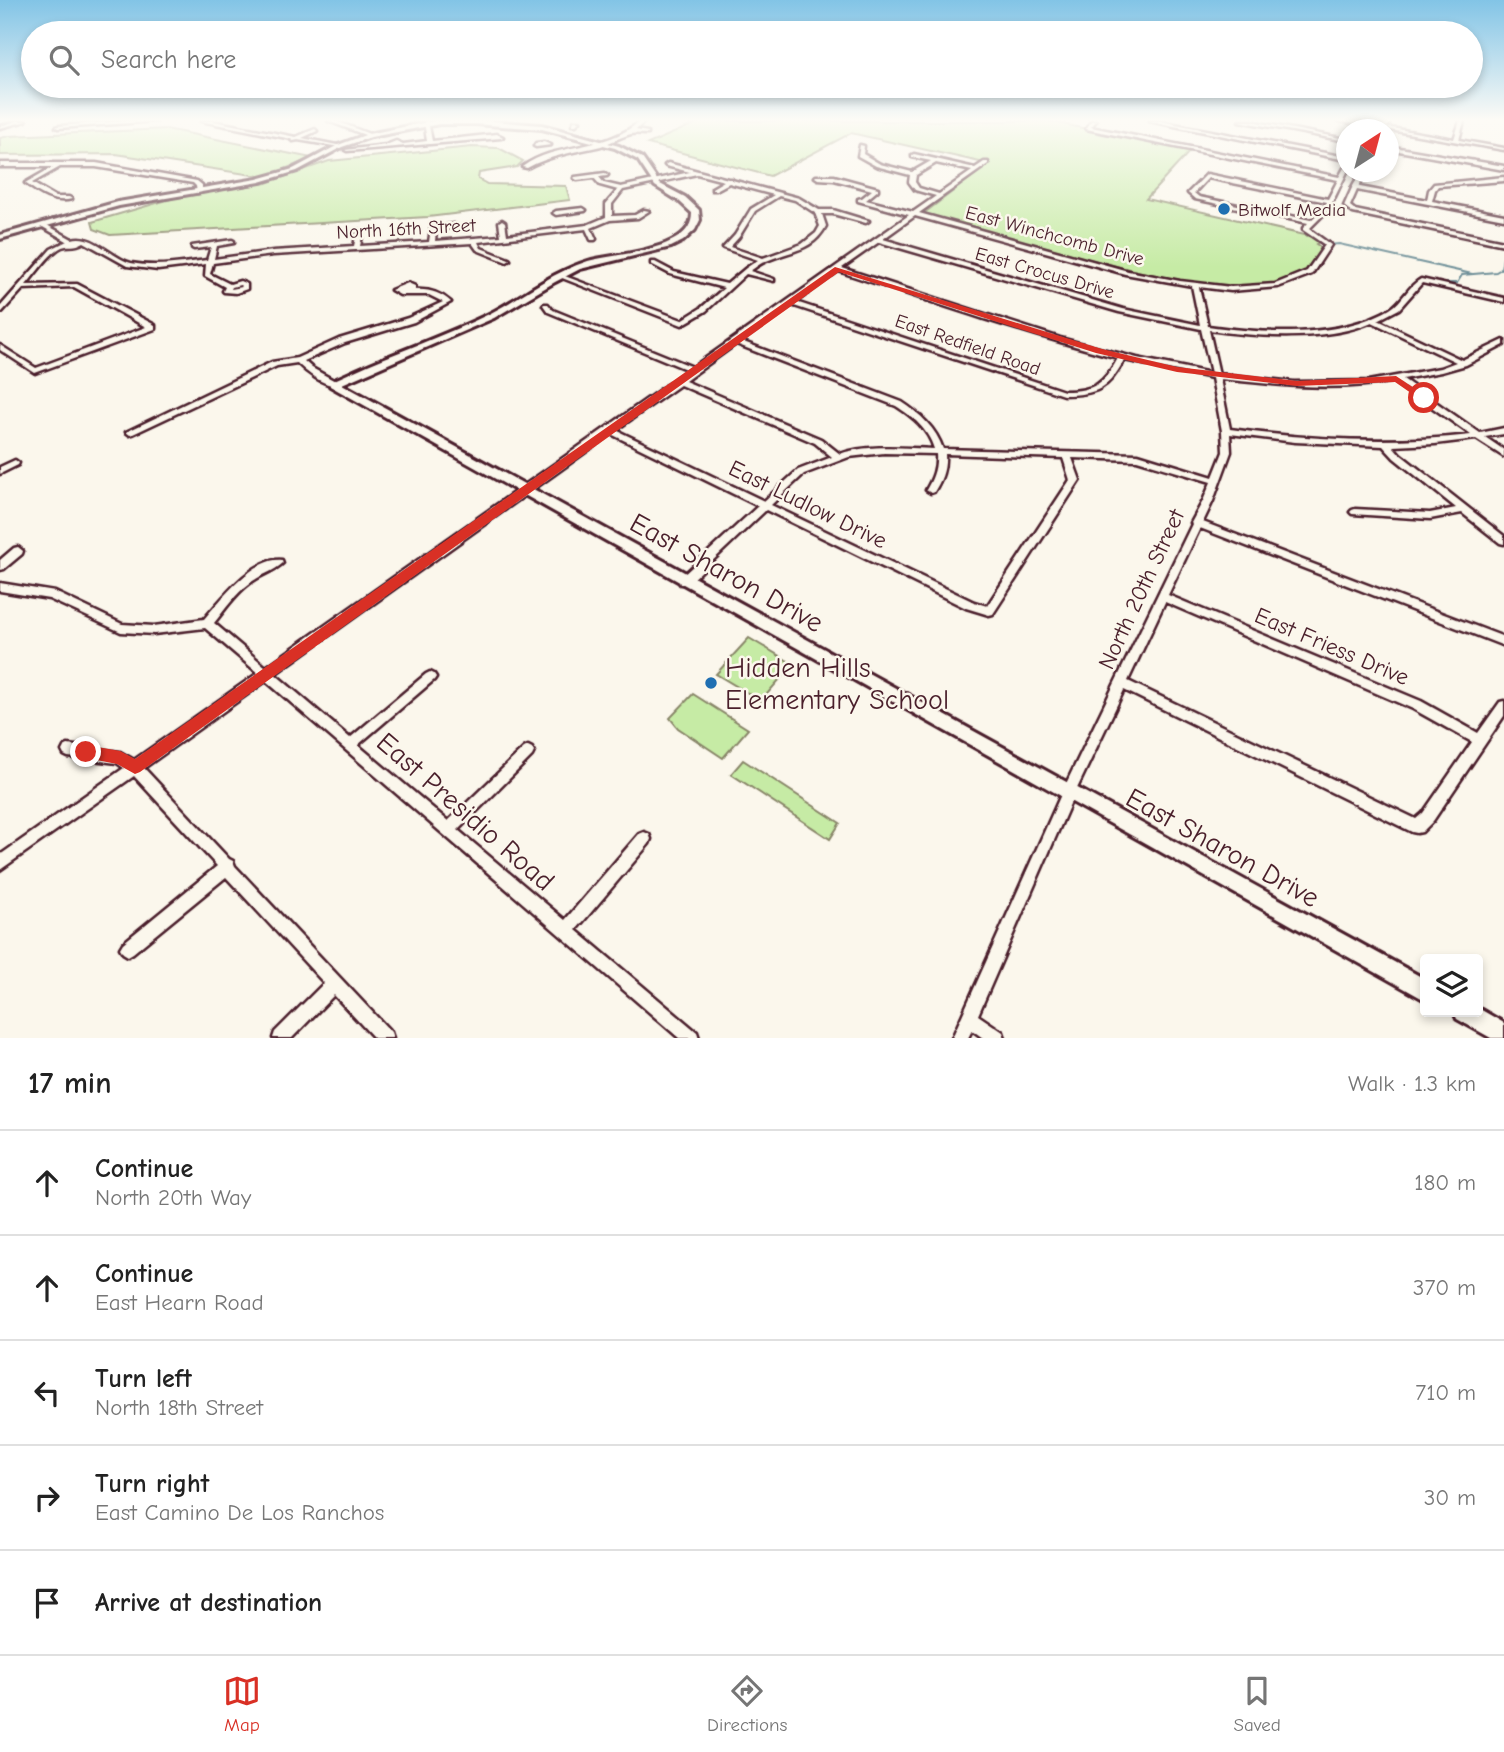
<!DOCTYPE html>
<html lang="en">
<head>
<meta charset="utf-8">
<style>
  body { margin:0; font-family:"Comic Neue",sans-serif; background:#f6f6f6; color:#222 }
  .controls { position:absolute; right:21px; bottom:21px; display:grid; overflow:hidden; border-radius:7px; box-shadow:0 4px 10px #0003 }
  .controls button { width:63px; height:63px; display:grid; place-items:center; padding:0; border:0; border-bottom:2px solid #e0e0e0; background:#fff; color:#222; font:35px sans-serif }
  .compass { position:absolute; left:1336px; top:119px; width:63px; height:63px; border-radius:50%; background:#fff; box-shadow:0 4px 10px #0003; rotate:36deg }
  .stop { position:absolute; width:21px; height:21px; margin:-16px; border:5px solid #d93025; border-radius:50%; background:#fff }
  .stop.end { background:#d93025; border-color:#fff; box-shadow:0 2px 7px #0008 }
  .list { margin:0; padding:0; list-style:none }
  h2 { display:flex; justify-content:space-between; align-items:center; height:91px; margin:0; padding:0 28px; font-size:30px }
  h2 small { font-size:23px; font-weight:400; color:#767676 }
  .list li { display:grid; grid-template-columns:46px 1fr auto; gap:21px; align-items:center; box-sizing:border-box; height:105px; padding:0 28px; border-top:2px solid #e0e0e0 }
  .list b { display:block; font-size:26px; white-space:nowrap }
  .list p { margin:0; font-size:23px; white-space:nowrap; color:#767676 }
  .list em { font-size:23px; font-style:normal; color:#767676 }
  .icon { flex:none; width:38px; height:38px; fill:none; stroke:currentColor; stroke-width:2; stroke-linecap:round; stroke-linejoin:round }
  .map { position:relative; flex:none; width:1504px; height:1038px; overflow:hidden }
  .search { position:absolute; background:#fff; box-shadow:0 4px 10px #0003; left:21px; right:21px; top:21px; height:77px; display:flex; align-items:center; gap:18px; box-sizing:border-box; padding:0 24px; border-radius:38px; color:#767676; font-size:26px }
  .sheet { height:616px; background:#fff }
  nav { display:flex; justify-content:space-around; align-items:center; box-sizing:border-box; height:98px; border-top:2px solid #e0e0e0; background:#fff; font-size:19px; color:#767676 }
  nav a { display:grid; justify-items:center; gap:4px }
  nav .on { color:#d93025 }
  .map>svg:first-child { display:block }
  .green { fill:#c6eba5; stroke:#888568; stroke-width:2 }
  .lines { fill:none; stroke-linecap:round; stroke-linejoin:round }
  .stream { stroke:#709099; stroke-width:2 }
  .minor-casing { stroke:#4a1f2b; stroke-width:5 }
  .tertiary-casing { stroke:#4a1f2b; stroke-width:6 }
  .minor { fill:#fbf7ec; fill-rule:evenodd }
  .tertiary { fill:#fbf7ec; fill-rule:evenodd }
  .route { fill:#d93025 }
  .poi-dot { fill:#1f6fb2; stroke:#fbf7ec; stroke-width:2.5 }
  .labels { text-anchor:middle; stroke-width:5; stroke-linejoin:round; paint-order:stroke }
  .far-poi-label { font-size:19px; fill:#4a1f2b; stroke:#fbf7ec; text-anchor:start }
  .far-street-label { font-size:19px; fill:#4a1f2b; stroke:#fbf7ec }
  .street-label { font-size:23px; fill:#4a1f2b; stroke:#fbf7ec }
  .near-street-label { font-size:28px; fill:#4a1f2b; stroke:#fbf7ec }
  .near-poi-label { font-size:28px; fill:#4a1f2b; stroke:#fbf7ec; text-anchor:start }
</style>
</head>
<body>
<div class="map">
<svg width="1504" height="1038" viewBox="0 0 1504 1038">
  <rect width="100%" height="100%" fill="#fbf7ec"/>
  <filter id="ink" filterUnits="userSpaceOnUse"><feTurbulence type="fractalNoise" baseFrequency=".0143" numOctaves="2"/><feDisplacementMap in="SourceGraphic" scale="14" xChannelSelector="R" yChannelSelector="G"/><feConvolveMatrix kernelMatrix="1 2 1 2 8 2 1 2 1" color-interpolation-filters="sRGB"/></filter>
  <g filter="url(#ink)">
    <g class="green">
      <path d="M701,121H1048L1191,150L1146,199L1313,237L1320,241L1316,244L1322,248C1319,254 1316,262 1311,267C1267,315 1097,261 1042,246C1003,236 959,229 923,214L989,164L851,133L770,176L648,144Z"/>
      <path d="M166,129L312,158L265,177L116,154L0,155V138L9,136Z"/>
      <path d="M472,147L499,148L523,161L517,167L479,173L478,179L487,184L566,186L570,200L428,217L110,235L94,229L92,222L174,198L266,183L329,161Z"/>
      <path d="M749,638L793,664L761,701L716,674Z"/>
      <path d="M693,694L748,729L723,758L678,728L670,718Z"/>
      <path d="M743,760L840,823L830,839L731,774Z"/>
    </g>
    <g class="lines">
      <g class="stream">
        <path d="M1328,245L1339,244L1472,274"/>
        <path d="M1437,283H1457L1462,275L1496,272L1501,269L1504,252"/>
      </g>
      <defs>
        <g id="minor">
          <path d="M17,121H26L0,128V126Z"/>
          <path d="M125,121H157L58,128L56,127L58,126Z"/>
          <path d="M201,121H213L296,137L315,129L317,131L302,138L342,146L340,147L298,140L293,141L291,140L292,139Z"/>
          <path d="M328,121H336L372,135L368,136Z"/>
          <path d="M424,121H428L432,141L497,134L503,137L501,138L347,151L345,150L386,145L396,141L403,144L427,141Z"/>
          <path d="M574,121H580L576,125H572Z"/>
          <path d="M640,121H645L636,130L648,132V134C642,134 636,133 631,134C625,135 609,143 601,146C575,152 550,155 527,168L522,167C558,141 603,153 640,121Z"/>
          <path d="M1091,121H1096L1091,127L1339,177L1344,168H1346L1347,172L1329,209L1309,229L1331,245L1312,274L1278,287L1231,291L1199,287L1208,326C1266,334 1337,339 1390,309C1403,301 1408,286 1421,279L1504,298V302L1422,283L1399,309L1378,320L1462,360L1504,340V345L1466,365L1441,372L1403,379L1480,433L1504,428V434L1485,437L1504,450V457L1476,439L1435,444L1393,446L1400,454L1504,536V544L1500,543L1462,513L1430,519L1352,514L1350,512L1352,510L1355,509L1430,513L1456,508L1394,458L1383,446L1295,442L1230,434L1231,452L1213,501L1203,522L1504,637V646L1200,528L1168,595L1421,701L1478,733L1500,702L1504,701V716L1433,821L1422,832L1417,833L1412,832L1124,690L1073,797L978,1015L1003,1032L1005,1038H983L972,1030L968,1038H952L1063,790L1192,524L1191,523L1203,501L1211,482L1137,460L1072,458L1080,480L993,614L989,615L966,608L766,510L688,584H680L679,581L680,578L758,506L611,434L275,674L350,738L426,674L430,672L434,674L436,677L434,680L358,745L448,821L524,748L528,746L532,748L534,752L532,756L458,830L565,920L639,834L644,832L649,834L651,839L649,844L576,930L697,1032L699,1038H679L266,681L144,768L229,859L233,861L235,866L391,1032L393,1038H374L334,995L292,1038H273L275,1032L324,983L226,877L133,953L128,956L123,953L120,948L123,943L217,866L134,776L0,870V855L124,768L117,763L68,757L64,755L62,751L64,747L68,745L120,752L134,760L258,673L205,628L154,634L121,632L49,599L0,591V583L55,592L122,624L154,626L204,619C221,600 253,557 282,560L283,563C274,572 259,575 249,584C235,594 225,610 214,623L266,667L688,370L548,312L543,305L544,304H548L553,310L693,367L909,215L858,201V199L862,198L872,190L834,180L818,179L815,177L816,176H834L878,188V190L866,200L913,212L936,196L915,190L909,182L910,175L876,166L858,156L860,145L864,146L863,154L880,164L912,172L931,161L912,157V155L914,154L975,168L984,162H988V164L919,213L1128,271L1180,281L1231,287L1275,284L1307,271L1325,245L1303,230V228L1308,223L1195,199L1188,193L1207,174L1328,199L1338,180L1086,129ZM936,163L972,171L939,194L919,188L915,182L916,175ZM1208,178L1327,202L1324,208L1311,220L1199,197L1194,193ZM915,216L1125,274L1192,286L1200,325L1123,309L883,239ZM879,242L1119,312L1201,329L1211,373L1137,358L1060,338L842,268ZM838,271C931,302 1023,333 1118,358C1104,384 1094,391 1064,391L796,302ZM791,305L1063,395C1096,395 1109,389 1124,360L1212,378L1222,431L1223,452L1213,477L1138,454L943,449C936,428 920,414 902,402L741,341ZM1372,322L1456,362L1440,368L1369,381L1294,382L1219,374L1209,330C1256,337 1327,342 1372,322ZM736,344L896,406C913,417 928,429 934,449C905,448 868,444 840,454L821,439L685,381ZM1220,379C1278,385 1337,392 1395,381L1471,435C1390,444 1310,440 1230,429ZM680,385L815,443L832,457L798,470L764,501L616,430ZM884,453L936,454C937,468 933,478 926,490L931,493L934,492C942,479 946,469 945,454L1063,458L1070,480L987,606L974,602L771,505L804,474L849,457ZM1165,602L1413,709L1472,742L1423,813L1416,819L1128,681Z"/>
          <path d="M1149,121H1160L1346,157V160Z"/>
          <path d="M1239,121H1251L1346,139V141Z"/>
          <path d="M1339,121H1352L1454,139L1460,121H1464L1459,140L1504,148V150Z"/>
          <path d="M544,142L551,145L536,147L534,146L536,143Z"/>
          <path d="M1388,146L1504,166V170L1388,149Z"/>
          <path d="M0,163H96L197,181L202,185V192L197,193L196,186L193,183L96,167H60L32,183L56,197H69L72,199C54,204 40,194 25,183L53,167H0Z"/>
          <path d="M668,163L728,179H732V180L799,198L819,210H833L869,221L866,223L833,214H822L826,226C813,251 792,250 769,260C762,262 756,267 750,271L774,279V281L746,274L706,311L682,325L557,276L562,275L682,320L701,308L724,288L670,274L651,264V262H655L674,272L727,284L746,268L758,260L723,248L735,235L751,209L774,195L729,183L716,190H712V188L724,181L697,174L623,190L612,204V216L635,215L644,210L649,211L638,218L610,220L591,228L596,239L595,240H591L586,229L478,242L481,248L509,259L510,260L507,262L477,250L472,243L273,255L213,263L210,274L230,284L240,281L247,284V289L236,293L224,292L223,291L225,287L205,276L206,264L158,270L127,266L84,242C74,248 70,244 62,247C50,252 35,275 26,285L77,284L155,325V329L35,373L0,350V345L36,368L146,327L74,287L23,289L2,312L0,313V307L51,249L67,241L41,226V224H45L72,239C94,233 111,258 131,263C157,268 182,263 207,260L211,247L194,249L192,248V246L232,240L234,241V243L217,246L214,259L273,251L354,246L357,232L360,230L363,232L360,246L429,242L431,228L454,224L457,226L456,227L436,230L435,241L501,236L499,222L502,220L505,222L507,235L587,225L606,217V204L618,190L600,185L594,178L577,180L574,178L575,177L605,173L608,175L607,176L599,177L604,183L621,187L690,172L666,166L665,165ZM779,196L795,200L815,213L820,226L816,233L802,244L763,258L730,247L739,237L755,211ZM240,285L242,287L231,289L232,287Z"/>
          <path d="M1504,177V181L1438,186L1435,190L1432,201L1504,215V219L1357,190L1350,206L1355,210L1504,241V245L1353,213L1344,206L1352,188L1355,186L1427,200L1429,190L1434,184Z"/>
          <path d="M583,208L586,210L585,211L556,215L553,213L556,211Z"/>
          <path d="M408,283L415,286V290C429,289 441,293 451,302L414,322L345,343L304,361L312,368L337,382V386C323,385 307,373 297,363L277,366L133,434L130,435L126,432L272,362L297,358L339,339L408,318L443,302L429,295H400L391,290Z"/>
          <path d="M15,460L19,463L18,465L0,474V467Z"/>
          <path d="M18,547L23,551L22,554L4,569L0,570V560L14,548Z"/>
        </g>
        <g id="tertiary">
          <path d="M433,121H492L542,125L619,146L642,158L660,184L685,197L699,210L700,220L695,230L683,241L671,247L580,269L555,282L494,318L342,384L1425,979V1000L330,386V382L350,373C396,352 444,336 489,314C522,297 552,272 588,261C615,253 693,252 692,213L679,201L655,186L638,160L615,148L542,129L476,124H439L371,137L342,147L297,171L260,182L119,206L0,239V235L118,202L257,179L293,169L338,145L368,134Z"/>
          <path d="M1384,121H1390L1386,130H1380Z"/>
          <path d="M1361,172H1367L1357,189H1353L1352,188Z"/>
          <path d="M1478,1008L1504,1023V1038H1491L1457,1019L1454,1012H1478Z"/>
        </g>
      </defs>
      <use href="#minor" class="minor-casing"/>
      <use href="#tertiary" class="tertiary-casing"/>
      <use href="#minor" class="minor"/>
      <use href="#tertiary" class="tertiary"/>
    </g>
  </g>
  <linearGradient id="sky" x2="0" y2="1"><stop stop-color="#82c4e6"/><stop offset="0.45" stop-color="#fdfbf6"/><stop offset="1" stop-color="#fdfbf6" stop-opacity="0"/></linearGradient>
  <rect width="1504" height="267" fill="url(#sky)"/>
  <path class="route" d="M835,267L1102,349L1177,367L1297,381L1396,376L1429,398L1421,400L1395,382L1297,386L1177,372L1096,353L839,272L140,772L135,774L117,764L81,757L79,752L86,745L120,751L135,759Z"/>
  <g class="poi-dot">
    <circle cx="1224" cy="209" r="7"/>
    <circle cx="711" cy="683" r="7"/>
  </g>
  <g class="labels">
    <g class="far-poi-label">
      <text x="1238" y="216">Bitwolf Media</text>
    </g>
    <g class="far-street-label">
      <text transform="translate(406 228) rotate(-3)" y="7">North 16th Street</text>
      <text transform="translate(1055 235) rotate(15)" y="7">East Winchcomb Drive</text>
      <text transform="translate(1045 272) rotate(16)" y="7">East Crocus Drive</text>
      <text transform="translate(968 344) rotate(19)" y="7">East Redfield Road</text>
    </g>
    <g class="street-label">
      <text transform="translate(808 504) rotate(26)" y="8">East Ludlow Drive</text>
      <text transform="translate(1141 589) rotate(-65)" y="8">North 20th Street</text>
      <text transform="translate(1332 646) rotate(23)" y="8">East Friess Drive</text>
    </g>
    <g class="near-street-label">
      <text transform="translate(727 572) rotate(29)" y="10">East Sharon Drive</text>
      <text transform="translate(466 811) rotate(41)" y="10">East Presidio Road</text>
      <text transform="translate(1223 847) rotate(29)" y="10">East Sharon Drive</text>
    </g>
    <g class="near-poi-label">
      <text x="725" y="677">Hidden Hills<tspan x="725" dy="32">Elementary School</tspan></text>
    </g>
  </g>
</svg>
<div class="controls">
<button><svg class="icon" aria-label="layers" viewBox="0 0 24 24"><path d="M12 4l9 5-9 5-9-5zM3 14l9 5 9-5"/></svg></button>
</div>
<svg class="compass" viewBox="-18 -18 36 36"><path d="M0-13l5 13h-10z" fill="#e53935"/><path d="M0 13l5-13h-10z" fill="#767676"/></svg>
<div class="stop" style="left:1424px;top:398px"></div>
<div class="stop end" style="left:86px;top:752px"></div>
<div class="search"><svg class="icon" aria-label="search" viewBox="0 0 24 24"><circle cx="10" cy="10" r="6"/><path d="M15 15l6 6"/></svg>Search here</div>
</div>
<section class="sheet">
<h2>17 min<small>Walk · 1.3 km</small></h2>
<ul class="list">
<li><svg class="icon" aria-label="ahead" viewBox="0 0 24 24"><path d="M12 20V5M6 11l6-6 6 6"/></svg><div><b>Continue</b><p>North 20th Way</p></div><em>180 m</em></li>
<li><svg class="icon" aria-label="ahead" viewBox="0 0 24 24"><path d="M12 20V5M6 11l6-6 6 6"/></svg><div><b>Continue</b><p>East Hearn Road</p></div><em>370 m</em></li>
<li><svg class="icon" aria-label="left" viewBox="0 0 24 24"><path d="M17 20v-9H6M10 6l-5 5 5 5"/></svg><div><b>Turn left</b><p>North 18th Street</p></div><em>710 m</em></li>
<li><svg class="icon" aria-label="right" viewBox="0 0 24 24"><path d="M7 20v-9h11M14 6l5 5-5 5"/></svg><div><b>Turn right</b><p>East Camino De Los Ranchos</p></div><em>30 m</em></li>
<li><svg class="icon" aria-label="arrive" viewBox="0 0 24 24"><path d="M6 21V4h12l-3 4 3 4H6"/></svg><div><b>Arrive at destination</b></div></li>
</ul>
</section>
<nav>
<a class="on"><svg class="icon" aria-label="map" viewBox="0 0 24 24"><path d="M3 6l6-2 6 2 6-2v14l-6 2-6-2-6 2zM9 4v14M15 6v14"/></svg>Map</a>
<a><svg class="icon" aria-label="directions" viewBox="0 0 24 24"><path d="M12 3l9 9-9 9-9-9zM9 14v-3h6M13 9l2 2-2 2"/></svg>Directions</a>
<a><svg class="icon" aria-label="saved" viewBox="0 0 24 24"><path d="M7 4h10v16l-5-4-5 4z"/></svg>Saved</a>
</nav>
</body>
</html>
